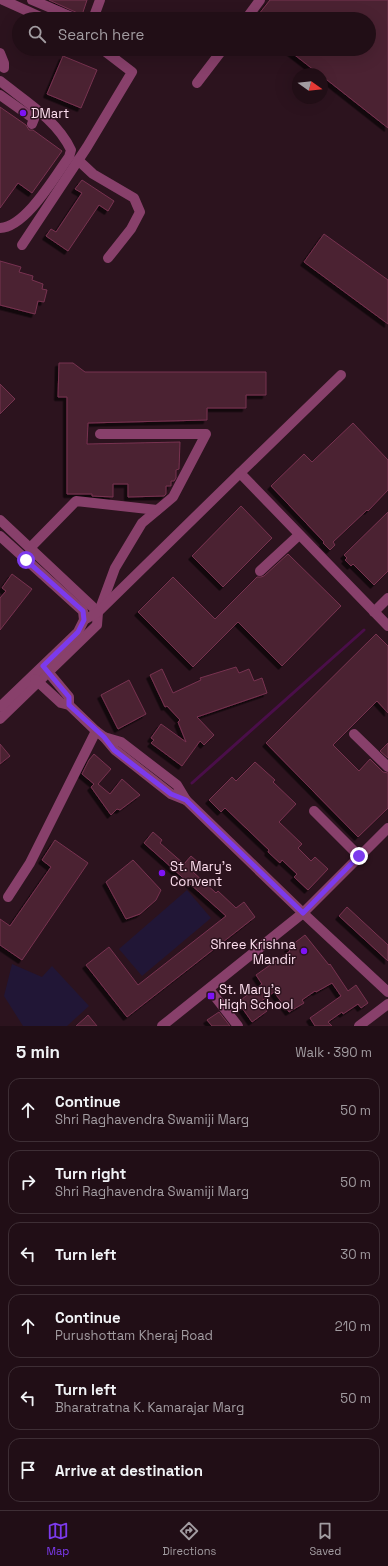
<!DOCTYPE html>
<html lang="en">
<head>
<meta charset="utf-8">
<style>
  body { margin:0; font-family:"Space Grotesk",sans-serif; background:#2d1c23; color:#f1f3f6 }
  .compass { position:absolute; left:292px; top:68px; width:36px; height:36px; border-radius:50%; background:#210e16; box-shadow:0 4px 16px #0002; rotate:105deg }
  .stop { position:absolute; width:12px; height:12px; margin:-9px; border:3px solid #7c3aed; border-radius:50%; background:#fff }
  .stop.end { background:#7c3aed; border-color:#fff; box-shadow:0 1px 4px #0008 }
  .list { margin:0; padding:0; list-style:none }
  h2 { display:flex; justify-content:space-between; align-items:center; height:52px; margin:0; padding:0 16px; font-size:17px }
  h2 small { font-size:13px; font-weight:400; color:#a29ca1 }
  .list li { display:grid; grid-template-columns:26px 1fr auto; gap:12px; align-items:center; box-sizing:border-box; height:64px; margin:0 8px 8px; padding:0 8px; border:1px solid #3e2e35; border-radius:12px }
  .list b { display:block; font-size:15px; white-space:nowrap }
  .list p { margin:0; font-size:13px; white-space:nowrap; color:#a29ca1 }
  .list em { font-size:13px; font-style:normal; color:#a29ca1 }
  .icon { flex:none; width:22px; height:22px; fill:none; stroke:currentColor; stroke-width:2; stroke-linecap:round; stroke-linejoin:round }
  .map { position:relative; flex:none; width:388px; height:1026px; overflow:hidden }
  .search { position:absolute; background:#210e16; box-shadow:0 4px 16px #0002; left:12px; right:12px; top:12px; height:44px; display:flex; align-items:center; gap:10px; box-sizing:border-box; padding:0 14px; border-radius:22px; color:#a29ca1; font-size:15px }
  .sheet { height:484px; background:#210e16 }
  nav { display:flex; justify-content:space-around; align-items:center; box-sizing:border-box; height:56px; border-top:1px solid #3e2e35; background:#210e16; font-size:11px; color:#a29ca1 }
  nav a { display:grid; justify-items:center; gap:2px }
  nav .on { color:#7c3aed }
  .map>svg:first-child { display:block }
  .green { fill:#211636 }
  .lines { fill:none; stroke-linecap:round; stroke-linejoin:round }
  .stream { stroke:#4a0e49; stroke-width:3 }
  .building { fill:#4c2032; stroke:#773350; filter:url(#shadow) }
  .minor { stroke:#88406b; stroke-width:10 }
  .route { stroke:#7c3aed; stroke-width:5 }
  .poi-dot { fill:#7e13f5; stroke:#2c131e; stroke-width:1.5 }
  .labels { text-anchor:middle; stroke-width:3; stroke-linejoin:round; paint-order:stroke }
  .poi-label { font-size:13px; fill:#fedfef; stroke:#2c131e; text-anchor:start }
</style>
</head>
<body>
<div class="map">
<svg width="388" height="1026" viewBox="0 0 388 1026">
  <defs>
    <filter id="shadow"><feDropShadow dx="-3.5" dy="3.5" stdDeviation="0" flood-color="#0009"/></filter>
  </defs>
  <rect width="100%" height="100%" fill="#2c131e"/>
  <g class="green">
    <path d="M187,890L211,918L142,976L119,949Z"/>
    <path d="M12,964L42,977L52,966L89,1006L67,1026H23L4,996Z"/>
  </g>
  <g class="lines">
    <path class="stream" d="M192,783L364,630"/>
  </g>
  <g class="building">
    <path d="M49,0H87L82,15Z"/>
    <path d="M270,0H388V128L322,76V74H319L287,49H369V19H255Z"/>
    <path d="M63,56L97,70L81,108L47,94Z"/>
    <path d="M0,107L26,125L29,130H33L62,151L32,193L18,183L0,208Z"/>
    <path d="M82,180L114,201L108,211L99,205L68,251L46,236L51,229L56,232L82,193L75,189Z"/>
    <path d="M324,234L388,280V324L304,262Z"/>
    <path d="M0,261L21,267L19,272L33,276L32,280L43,284L42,289L47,290L44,302L38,301L35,314L0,305Z"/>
    <path d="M59,363H73L85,372H266V395H246V408H207V420L88,423L87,444L180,442L179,469L176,470V478L174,481H171V486H166V494L164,496L128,497V484H113V497L92,496V494H67V397H58Z"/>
    <path d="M0,384L15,399L0,414Z"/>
    <path d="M353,423L388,460V490L368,511L367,510L333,542L335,545L330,550L323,543L324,542L271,486L304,454L312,462Z"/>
    <path d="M241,506L272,538L223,587L192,556Z"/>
    <path d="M388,512V571L374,585L353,564L351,566L345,560L347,558L344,555Z"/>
    <path d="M288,554L341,606L282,666L238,622L193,667L138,612L173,577L215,619L257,577H261L264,576Z"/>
    <path d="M12,574L32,589L0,630V598L6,591L2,588Z"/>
    <path d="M376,634L388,646V713L377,701L333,745L359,771L370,759L383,772L388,773V808L358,837L266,743Z"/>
    <path d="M236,667L239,673L249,669L254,681L262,678L267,693L197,717L214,735L204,745L200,741L182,766L151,743L154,740L151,738L161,724L186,742L178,722L180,720L167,706L165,707L150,675L162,669L173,693L201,680L200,678Z"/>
    <path d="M129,680L146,714L118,729L101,695Z"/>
    <path d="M388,743V758L380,751Z"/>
    <path d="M0,744L10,756L0,764Z"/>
    <path d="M94,754L111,769L98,784L110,794L122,779L140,795L120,810L117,809L111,815L91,787L94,784L82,774L89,760Z"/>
    <path d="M255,762L275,780L273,782L296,804L279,822L302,844L298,848L311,861L315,857L328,869L308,890L294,877L297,874L282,860L280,863L268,852L269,850L225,808L221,812L209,800L232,777L236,781Z"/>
    <path d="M153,832L162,840L160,843L184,864L191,856L200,864L193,872L216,893L218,891L236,908L244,902L255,917L127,1017L86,965L109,947L138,985L226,916L144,843Z"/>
    <path d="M55,840L88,863L22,960L0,945V919L10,926L51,867L42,860Z"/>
    <path d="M133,860L161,890L156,900L140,914L126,919L106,882Z"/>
    <path d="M347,907L388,945V961L339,916Z"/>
    <path d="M305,935L329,965L330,964L348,991L356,985L368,1003L361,1008L358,1004L343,1014L342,1012L328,1022L332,1026H315L310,1018L341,996L332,983L316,992L315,991L302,1000L304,1003L289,1012L274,992L260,1002L267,1011L252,1022L238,1002L262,984L256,975L290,951L288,948Z"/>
    <path d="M219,1012L230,1026H212L207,1020Z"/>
    <path d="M88,1015L97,1026H76L85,1018Z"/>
  </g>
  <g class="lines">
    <g class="minor">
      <path d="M3,0L45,19"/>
      <path d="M32,0L77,19"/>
      <path d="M93,19L100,0"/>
      <path d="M246,19L260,0"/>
      <path d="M0,53L4,63V68"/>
      <path d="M0,81C25,101 57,120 71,150L69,157C55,176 26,227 0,228"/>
      <path d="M197,83L223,49"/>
      <path d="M0,95L34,119L32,124"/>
      <path d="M78,160L93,174L134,198L140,212L131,229L108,258"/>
      <path d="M22,245L87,147L132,72L102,49"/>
      <path d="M100,434H206L173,497L142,523L115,568L101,606"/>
      <path d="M240,473L341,375"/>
      <path d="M0,520L98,612L97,625L0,719"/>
      <path d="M0,536L83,611L84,620L78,632L0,707"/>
      <path d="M30,548L76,501L157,510"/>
      <path d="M260,571L299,535"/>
      <path d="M374,612L388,598"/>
      <path d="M84,620L98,612L240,473L388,626"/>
      <path d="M44,667L69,697V705"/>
      <path d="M35,679L61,703L69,705L96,731L104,737L115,750L171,794L186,800"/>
      <path d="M354,734L388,767"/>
      <path d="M104,737L121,742L177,785L186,800L303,913L388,992"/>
      <path d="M314,811L359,856"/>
      <path d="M8,897L30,863L96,731"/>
      <path d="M209,989L238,1026"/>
      <path d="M162,1026L303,913L388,828"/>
      <path d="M359,1026L388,1004"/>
    </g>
  </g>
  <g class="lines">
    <path class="route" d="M26,560L83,611L84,620L78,632L43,666L69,697V705L104,737L114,750L171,794L186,800L303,913L359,856"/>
  </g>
  <g class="poi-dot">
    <circle cx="23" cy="113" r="4"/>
    <circle cx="162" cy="873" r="4"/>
    <circle cx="304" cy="951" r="4"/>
    <rect x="207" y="992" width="8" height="8" rx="2"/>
  </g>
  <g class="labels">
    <g class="poi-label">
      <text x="31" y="118">DMart</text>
      <text x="170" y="871">St. Mary's<tspan x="170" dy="15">Convent</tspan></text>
      <text x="296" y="949" text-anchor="end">Shree Krishna<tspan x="296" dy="15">Mandir</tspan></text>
      <text x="219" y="994">St. Mary's<tspan x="219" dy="15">High School</tspan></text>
    </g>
  </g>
</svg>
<svg class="compass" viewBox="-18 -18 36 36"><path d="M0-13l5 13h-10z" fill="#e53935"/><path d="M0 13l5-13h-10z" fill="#a29ca1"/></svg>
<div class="stop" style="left:26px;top:560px"></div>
<div class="stop end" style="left:359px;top:856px"></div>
<div class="search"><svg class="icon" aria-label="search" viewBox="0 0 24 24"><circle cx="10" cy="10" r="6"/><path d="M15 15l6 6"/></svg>Search here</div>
</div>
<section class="sheet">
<h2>5 min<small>Walk · 390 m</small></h2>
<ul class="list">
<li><svg class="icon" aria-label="ahead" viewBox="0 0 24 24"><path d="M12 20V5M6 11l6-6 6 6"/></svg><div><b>Continue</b><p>Shri Raghavendra Swamiji Marg</p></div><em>50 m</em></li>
<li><svg class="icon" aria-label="right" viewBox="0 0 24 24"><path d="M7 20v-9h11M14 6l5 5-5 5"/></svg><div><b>Turn right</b><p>Shri Raghavendra Swamiji Marg</p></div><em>50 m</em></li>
<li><svg class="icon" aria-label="left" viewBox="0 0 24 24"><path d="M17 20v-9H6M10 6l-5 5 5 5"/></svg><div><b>Turn left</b></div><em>30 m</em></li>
<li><svg class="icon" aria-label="ahead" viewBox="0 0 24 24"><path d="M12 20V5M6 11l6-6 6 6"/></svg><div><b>Continue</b><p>Purushottam Kheraj Road</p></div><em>210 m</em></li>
<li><svg class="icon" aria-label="left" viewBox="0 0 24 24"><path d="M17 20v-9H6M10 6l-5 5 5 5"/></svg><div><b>Turn left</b><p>Bharatratna K. Kamarajar Marg</p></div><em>50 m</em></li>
<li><svg class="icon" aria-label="arrive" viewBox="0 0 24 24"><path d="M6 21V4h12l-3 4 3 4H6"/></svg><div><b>Arrive at destination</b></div></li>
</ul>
</section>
<nav>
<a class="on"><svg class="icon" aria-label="map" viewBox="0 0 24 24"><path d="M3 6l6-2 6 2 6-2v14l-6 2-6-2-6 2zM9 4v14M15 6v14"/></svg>Map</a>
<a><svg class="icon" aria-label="directions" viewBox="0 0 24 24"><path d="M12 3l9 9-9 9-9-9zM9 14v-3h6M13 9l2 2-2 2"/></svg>Directions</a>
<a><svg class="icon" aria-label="saved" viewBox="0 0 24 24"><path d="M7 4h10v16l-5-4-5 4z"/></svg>Saved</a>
</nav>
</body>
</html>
